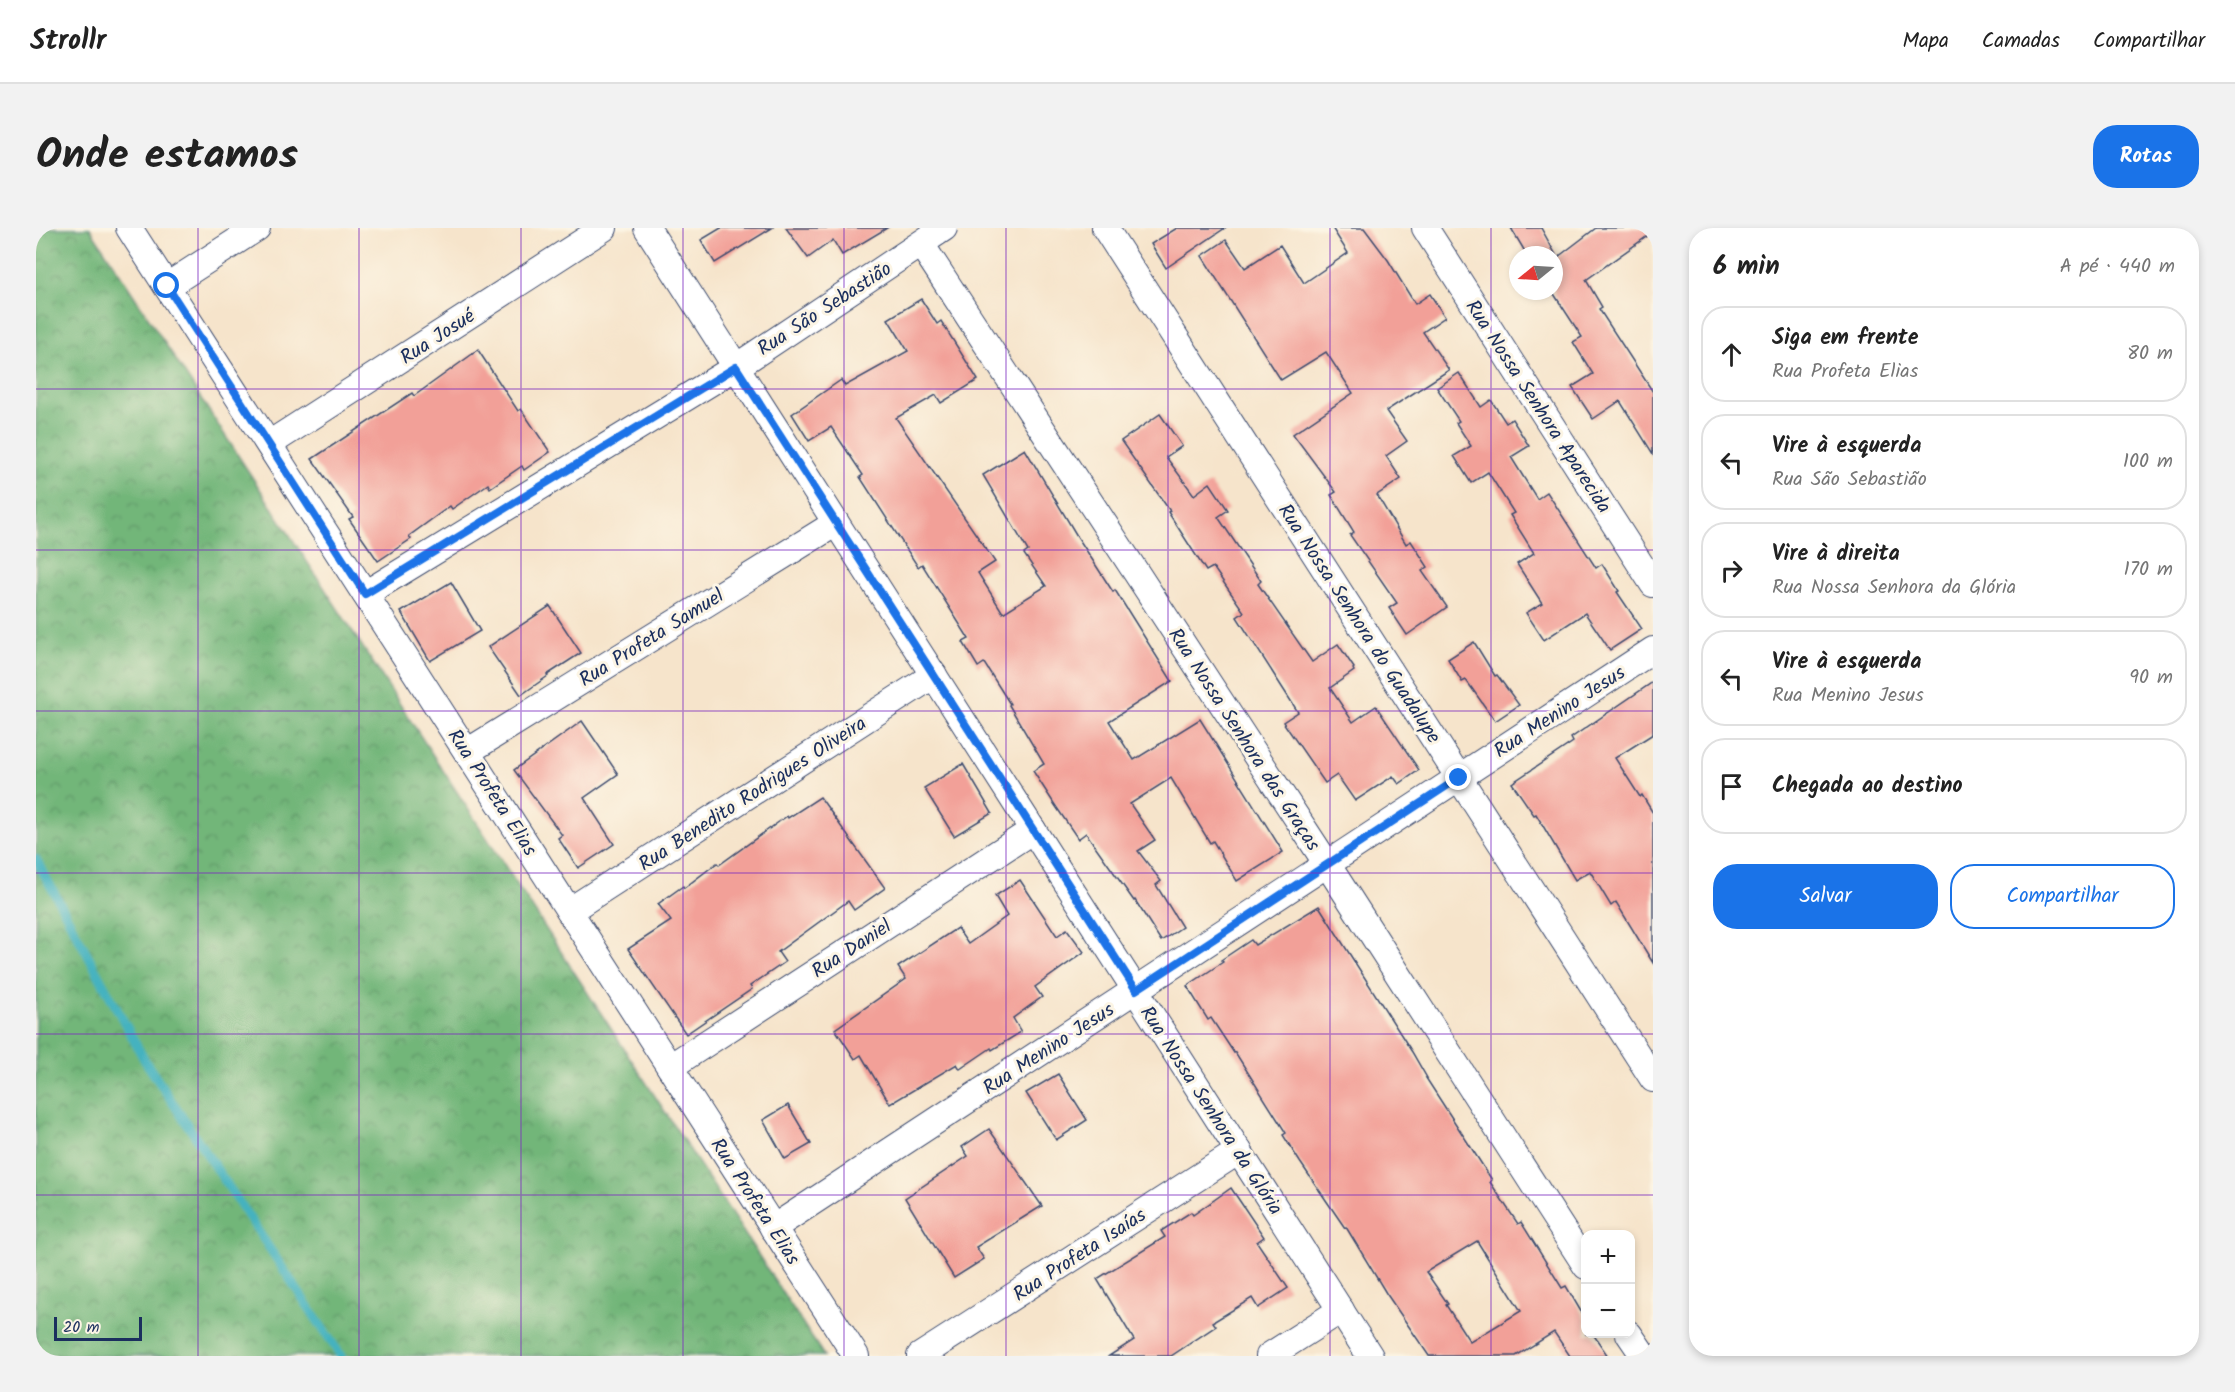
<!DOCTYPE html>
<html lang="pt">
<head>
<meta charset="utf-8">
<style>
  body { margin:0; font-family:Kalam,sans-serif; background:#f2f2f2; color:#222 }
  .controls { position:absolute; right:18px; bottom:18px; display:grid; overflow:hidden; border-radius:12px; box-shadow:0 3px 9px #0003 }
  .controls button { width:54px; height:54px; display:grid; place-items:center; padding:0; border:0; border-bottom:2px solid #e0e0e0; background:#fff; color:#222; font:30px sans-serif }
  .compass { position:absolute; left:1473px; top:18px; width:54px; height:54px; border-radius:50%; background:#fff; box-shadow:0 3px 9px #0003; rotate:252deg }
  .scale { position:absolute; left:18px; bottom:15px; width:88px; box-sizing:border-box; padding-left:6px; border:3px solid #1b2f5e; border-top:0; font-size:16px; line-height:21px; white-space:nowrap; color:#1b2f5e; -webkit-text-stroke:4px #fcf5e5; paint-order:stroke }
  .stop { position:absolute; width:18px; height:18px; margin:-14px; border:4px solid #1a73e8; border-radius:50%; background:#fff }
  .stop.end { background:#1a73e8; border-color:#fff; box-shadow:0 2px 6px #0008 }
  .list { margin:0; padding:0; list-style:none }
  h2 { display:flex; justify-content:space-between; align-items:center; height:78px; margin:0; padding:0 24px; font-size:26px }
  h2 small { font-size:20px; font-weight:400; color:#767676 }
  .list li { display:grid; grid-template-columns:39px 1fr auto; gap:18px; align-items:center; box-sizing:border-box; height:96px; margin:0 12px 12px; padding:0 12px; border:2px solid #e0e0e0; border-radius:24px }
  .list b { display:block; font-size:22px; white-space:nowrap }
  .list p { margin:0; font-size:20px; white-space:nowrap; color:#767676 }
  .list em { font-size:20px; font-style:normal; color:#767676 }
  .actions { display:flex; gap:12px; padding:18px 24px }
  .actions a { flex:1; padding:14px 0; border:2px solid #1a73e8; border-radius:24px; text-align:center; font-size:21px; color:#1a73e8 }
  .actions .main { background:#1a73e8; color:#fff }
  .icon { flex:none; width:33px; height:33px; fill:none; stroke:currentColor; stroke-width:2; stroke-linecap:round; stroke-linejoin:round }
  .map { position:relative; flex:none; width:1617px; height:1128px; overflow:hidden; border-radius:24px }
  header { display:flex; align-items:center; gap:36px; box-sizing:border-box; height:84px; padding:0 30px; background:#fff; border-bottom:2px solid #e0e0e0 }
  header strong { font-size:28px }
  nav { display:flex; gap:33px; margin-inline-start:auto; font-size:21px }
  .intro { display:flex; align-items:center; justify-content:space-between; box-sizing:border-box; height:144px; padding:0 36px }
  h1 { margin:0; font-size:42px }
  .button { padding:15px 27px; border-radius:24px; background:#1a73e8; color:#fff; font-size:21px; font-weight:700 }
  main { display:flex; gap:36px; padding:0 36px }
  aside { flex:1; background:#fff; border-radius:24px; box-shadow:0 3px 9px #0003 }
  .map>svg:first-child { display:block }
  .forest { fill:url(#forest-crowns); stroke:#46726c; stroke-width:1.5 }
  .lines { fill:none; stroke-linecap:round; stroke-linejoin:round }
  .stream { stroke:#44b2bf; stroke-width:9 }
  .building { fill:#f2a098; fill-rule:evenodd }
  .street-casing { stroke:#3c4a6e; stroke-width:28 }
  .street { stroke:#fff; stroke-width:26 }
  .route { stroke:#1a73e8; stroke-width:8 }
  .grid { fill:none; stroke:#7b2cbf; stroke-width:1.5; stroke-opacity:0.55 }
  .labels { text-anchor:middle; stroke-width:6; stroke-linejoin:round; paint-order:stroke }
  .street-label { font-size:20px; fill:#1b2f5e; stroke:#fcf5e5 }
</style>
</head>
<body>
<header>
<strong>Strollr</strong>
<nav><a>Mapa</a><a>Camadas</a><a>Compartilhar</a></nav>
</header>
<div class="intro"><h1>Onde estamos</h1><a class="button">Rotas</a></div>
<main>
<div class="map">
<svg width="1617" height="1128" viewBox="0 0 1617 1128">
  <defs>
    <pattern id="forest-crowns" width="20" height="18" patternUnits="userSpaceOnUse" patternTransform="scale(1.5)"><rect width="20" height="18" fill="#72b679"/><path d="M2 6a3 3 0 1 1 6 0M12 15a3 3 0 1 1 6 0" fill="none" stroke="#5d9466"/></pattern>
  </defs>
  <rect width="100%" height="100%" fill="#fcf5e5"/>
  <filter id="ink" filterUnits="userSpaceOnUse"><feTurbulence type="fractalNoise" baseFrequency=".0167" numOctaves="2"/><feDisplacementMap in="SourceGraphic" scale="12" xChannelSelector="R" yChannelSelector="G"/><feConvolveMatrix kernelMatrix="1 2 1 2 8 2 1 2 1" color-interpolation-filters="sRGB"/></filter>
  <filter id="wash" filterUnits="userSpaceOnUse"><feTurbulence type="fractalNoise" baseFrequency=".008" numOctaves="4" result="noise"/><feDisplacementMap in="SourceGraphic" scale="24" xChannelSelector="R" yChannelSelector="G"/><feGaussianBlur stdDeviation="1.35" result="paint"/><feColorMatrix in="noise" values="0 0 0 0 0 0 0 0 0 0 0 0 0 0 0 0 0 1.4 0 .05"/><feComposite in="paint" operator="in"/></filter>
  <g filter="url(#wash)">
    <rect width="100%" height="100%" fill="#f6e4cb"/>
    <path class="forest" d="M0,0H54L788,1128H0Z"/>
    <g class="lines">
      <path class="stream" d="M0,631L109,833L305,1128"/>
    </g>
    <g id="blocks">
      <g class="building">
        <path d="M685,0H736L679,35L665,12Z"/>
        <path d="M750,0H851L806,27L797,12L772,30Z"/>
        <path d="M1141,0H1189L1130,40L1115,16Z"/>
        <path d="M1296,0H1328L1352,32L1379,76L1394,66L1409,89L1387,104L1413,142L1350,183L1371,213L1350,228L1365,251L1341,267L1370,316L1375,313L1392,339L1386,343L1411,379L1371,407L1353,380L1361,375L1314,307L1318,304L1295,267L1300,264L1257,206L1317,165L1290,124L1245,152L1166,28L1190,12L1209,40L1244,17L1268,55L1312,25Z"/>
        <path d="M1475,0H1505L1520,27H1491Z"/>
        <path d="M1560,0H1617V4L1550,52L1566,79L1563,81L1617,164V226L1584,173L1557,191L1536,159L1557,146L1537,114L1546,109L1518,66V32Z"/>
        <path d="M885,71L901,96L905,93L942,152L905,175L900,167L860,190L959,334L942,345L967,385L1010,358L988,326L992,323L947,247L989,221L1041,308L1077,364L1079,362L1136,453L1073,493L1098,532L1164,491L1247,624L1201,653L1177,613L1174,615L1135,550L1094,576L1119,612L1102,623L1125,653L1120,657L1146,699L1125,713L1099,672L1098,673L1050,605L1042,611L1019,577L997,543L1008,536L973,477L974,476L948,435L942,439L927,414L933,411L886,336L882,339L824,249L827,247L795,199L773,213L756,186L805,152L809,158L872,123L852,91Z"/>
        <path d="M442,122L482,183L485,181L514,224L488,242L486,238L454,260L452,256L416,281L414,278L373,308L375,311L342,333L313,291L317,289L276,231L376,165L378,168Z"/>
        <path d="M1423,145L1445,179L1455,172L1470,195L1476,191L1493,218L1475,229L1501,271L1511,264L1560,340L1566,336L1583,363L1581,364L1606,401L1574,422L1549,385L1508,412L1490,385L1506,375L1481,336L1498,325L1474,287L1478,285L1452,244L1435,255L1418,228L1435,218L1420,195L1423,193L1401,160Z"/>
        <path d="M1124,186L1146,218L1130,229L1158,267L1174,255L1192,282L1182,289L1225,353L1222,356L1276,434L1302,416L1318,440L1317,441L1318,443L1294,460L1317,494L1340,478L1383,542L1363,556L1357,548L1319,573L1301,547L1289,555L1247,494L1262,484L1201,389L1208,384L1177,339L1170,343L1132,284L1134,283L1085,213Z"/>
        <path d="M415,354L444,403L394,433L365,384Z"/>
        <path d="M514,378L545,425L511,447L512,448L485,467L452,419Z"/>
        <path d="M1438,414L1459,448L1461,447L1483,477L1459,493L1430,452L1426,454L1412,431Z"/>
        <path d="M1617,454V506L1579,530L1604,569L1606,567L1617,585V735L1580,674L1575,678L1554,643L1539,652L1500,586L1498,587L1476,555L1537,514L1535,510Z"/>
        <path d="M546,493L582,546L548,570L578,616L542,640L522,610L526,607L478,542Z"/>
        <path d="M927,536L956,585L918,608L888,560Z"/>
        <path d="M784,569L849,660L818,682L812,673L742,724L749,734L714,758L716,761L650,806L592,721L635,693L622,676L647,658L648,660L681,635L683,637L751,588L752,590Z"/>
        <path d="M984,652L1021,708L1031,701L1048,724L999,759L1006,769L977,790L985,804L956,822L955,820L924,841L921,836L854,876L825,827L819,831L799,801L870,751L862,739L921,700L932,716L971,688L959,668Z"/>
        <path d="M1283,678L1376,824L1391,850H1390L1456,952L1454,954L1482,996L1485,994L1526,1060L1530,1058L1550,1092V1106H1557L1572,1128H1534L1518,1104L1480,1128H1393L1350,1065L1310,999L1309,1000L1264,934L1247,907L1250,905L1199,824L1198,825L1175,790L1172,792L1151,758L1187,734L1185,732L1215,712L1219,717ZM1441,1013L1485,1083L1434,1114L1410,1077L1412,1076L1390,1044Z"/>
        <path d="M1022,846L1051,892L1020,912L990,865Z"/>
        <path d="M752,877L775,916L749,931L727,892Z"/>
        <path d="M953,901L1006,978L940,1019L948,1031L918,1050L869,970L932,928L926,919Z"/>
        <path d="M1195,960L1228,1009L1221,1014L1252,1060L1222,1080L1216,1070L1177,1094L1180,1098L1135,1128H1073L1098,1112L1061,1051L1129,1009L1125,1003L1155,984L1157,987Z"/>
      </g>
    </g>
  </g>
  <g filter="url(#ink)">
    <use href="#blocks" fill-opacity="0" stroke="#3c4a6e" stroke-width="1.5"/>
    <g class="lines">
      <defs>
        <g id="street">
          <path d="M93,0L820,1128"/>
          <path d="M611,0L1334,1128"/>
          <path d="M1069,0L1617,851"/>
          <path d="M1389,0L1617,356"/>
          <path d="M885,16L1291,636L1550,1038"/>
          <path d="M131,58L221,0"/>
          <path d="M233,216L568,0"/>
          <path d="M329,366L700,139L908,0"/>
          <path d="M431,524L800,295"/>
          <path d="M533,683L898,447"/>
          <path d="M634,839L997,602"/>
          <path d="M737,1000L1617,422"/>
          <path d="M1593,1106L1608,1128"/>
          <path d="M884,1128L1203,923"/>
          <path d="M1233,1128L1305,1082"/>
        </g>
      </defs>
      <use href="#street" class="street-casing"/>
      <use href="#street" class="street"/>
    </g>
  </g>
  <g class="lines" filter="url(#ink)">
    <path class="route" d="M131,58L329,366L700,139L1100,762L1423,550"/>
  </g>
  <path class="grid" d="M162,0V1128M323,0V1128M485,0V1128M647,0V1128M808,0V1128M970,0V1128M1132,0V1128M1294,0V1128M1455,0V1128M0,161H1617M0,322H1617M0,483H1617M0,645H1617M0,806H1617M0,967H1617"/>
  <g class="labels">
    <g class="street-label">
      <text transform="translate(788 80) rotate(-33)" y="7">Rua São Sebastião</text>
      <text transform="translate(401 108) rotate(-33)" y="7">Rua Josué</text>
      <text transform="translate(1503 178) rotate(57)" y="7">Rua Nossa Senhora Aparecida</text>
      <text transform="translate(1324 395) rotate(57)" y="7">Rua Nossa Senhora do Guadalupe</text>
      <text transform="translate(615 409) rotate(-32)" y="7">Rua Profeta Samuel</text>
      <text transform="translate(1523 483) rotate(-33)" y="7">Rua Menino Jesus</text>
      <text transform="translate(1209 511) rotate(57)" y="7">Rua Nossa Senhora das Graças</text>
      <text transform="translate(457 564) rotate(57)" y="7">Rua Profeta Elias</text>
      <text transform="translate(716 565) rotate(-33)" y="7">Rua Benedito Rodrigues Oliveira</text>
      <text transform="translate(815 720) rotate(-33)" y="7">Rua Daniel</text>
      <text transform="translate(1012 820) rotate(-33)" y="7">Rua Menino Jesus</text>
      <text transform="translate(1176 882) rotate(57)" y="7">Rua Nossa Senhora da Glória</text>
      <text transform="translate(720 973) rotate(57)" y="7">Rua Profeta Elias</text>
      <text transform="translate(1043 1026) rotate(-33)" y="7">Rua Profeta Isaías</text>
    </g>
  </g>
</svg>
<div class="controls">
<button>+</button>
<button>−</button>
</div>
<svg class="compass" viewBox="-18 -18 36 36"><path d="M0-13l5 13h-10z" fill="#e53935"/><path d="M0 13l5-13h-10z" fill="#767676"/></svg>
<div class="scale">20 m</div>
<div class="stop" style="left:131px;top:58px"></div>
<div class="stop end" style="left:1423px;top:550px"></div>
</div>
<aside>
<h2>6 min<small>A pé · 440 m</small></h2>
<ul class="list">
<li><svg class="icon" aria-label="ahead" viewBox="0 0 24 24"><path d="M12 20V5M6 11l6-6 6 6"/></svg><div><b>Siga em frente</b><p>Rua Profeta Elias</p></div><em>80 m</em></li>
<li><svg class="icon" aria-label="left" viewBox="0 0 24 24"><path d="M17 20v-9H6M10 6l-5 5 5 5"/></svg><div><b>Vire à esquerda</b><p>Rua São Sebastião</p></div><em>100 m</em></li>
<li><svg class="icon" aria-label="right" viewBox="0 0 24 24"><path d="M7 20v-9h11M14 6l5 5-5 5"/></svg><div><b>Vire à direita</b><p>Rua Nossa Senhora da Glória</p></div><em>170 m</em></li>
<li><svg class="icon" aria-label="left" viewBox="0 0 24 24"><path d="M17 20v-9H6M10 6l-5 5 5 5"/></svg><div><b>Vire à esquerda</b><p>Rua Menino Jesus</p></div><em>90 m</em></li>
<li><svg class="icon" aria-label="arrive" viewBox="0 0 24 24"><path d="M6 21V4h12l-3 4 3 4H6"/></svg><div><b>Chegada ao destino</b></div></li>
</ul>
<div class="actions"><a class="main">Salvar</a><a>Compartilhar</a></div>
</aside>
</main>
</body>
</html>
